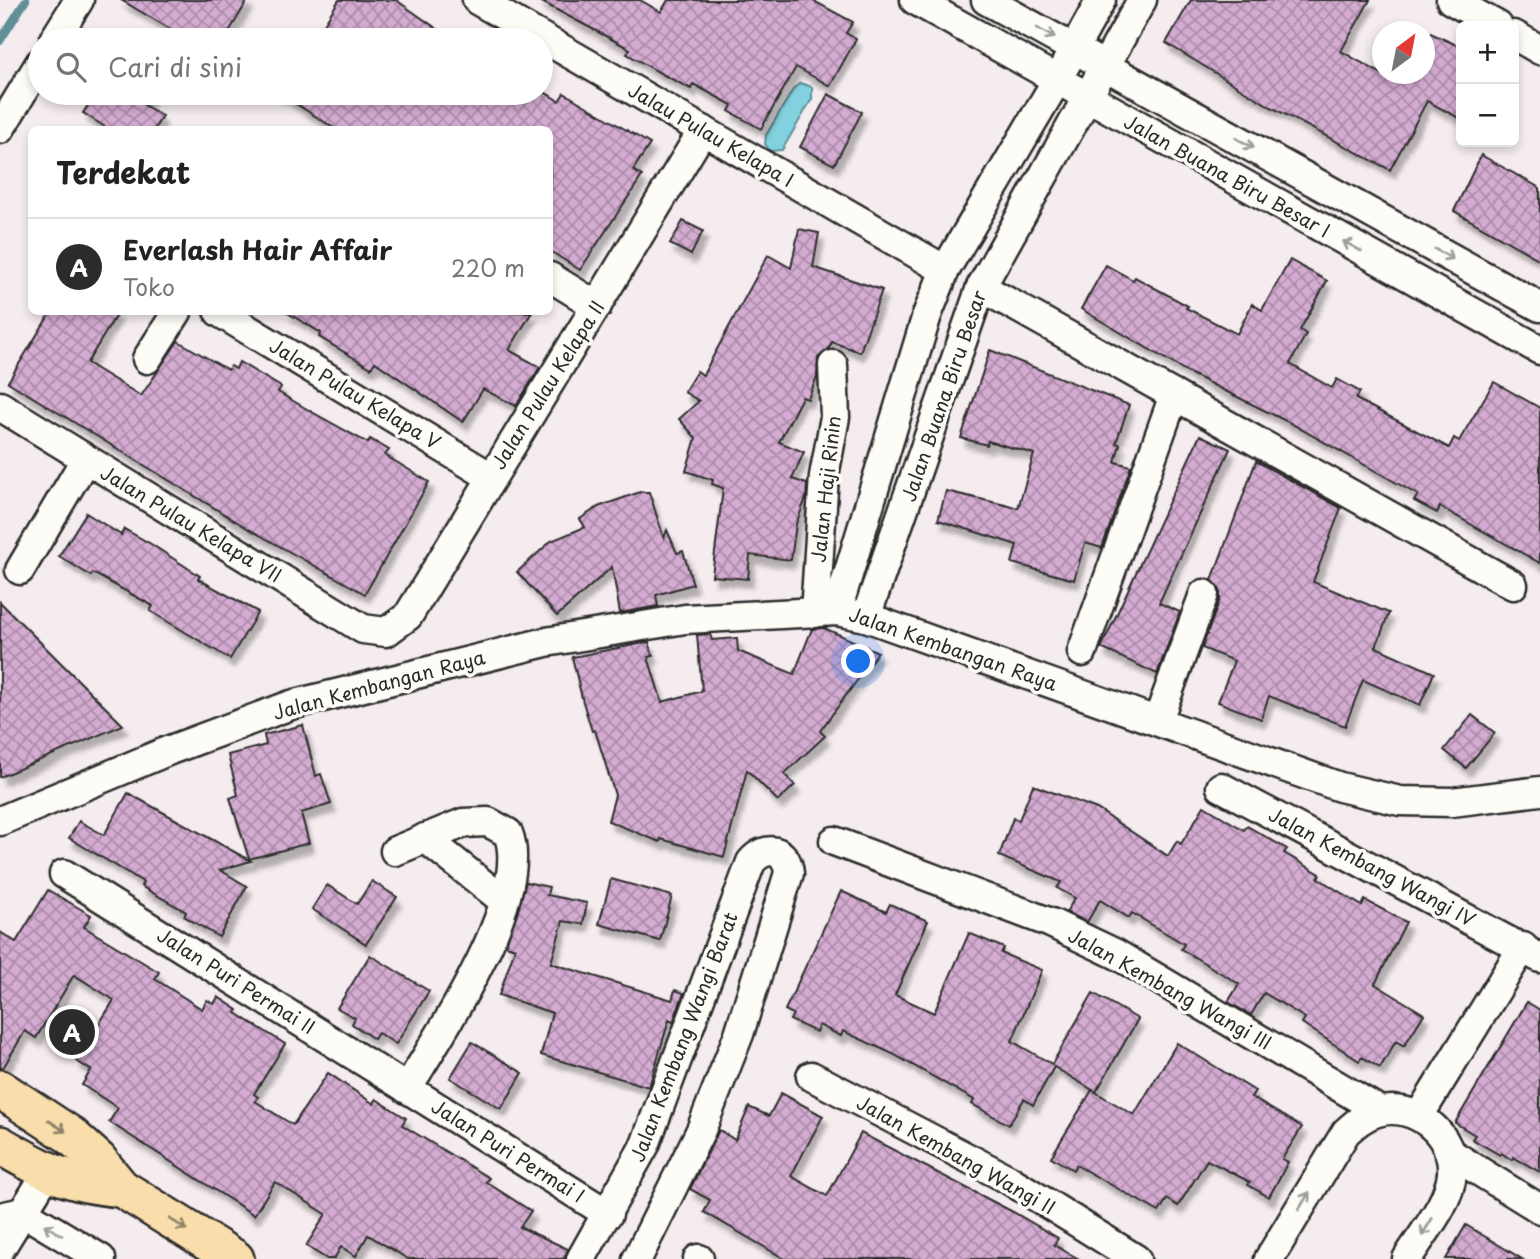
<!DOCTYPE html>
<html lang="id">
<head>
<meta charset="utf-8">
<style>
  body { margin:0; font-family:"Playpen Sans",sans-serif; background:#f6f6f6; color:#222 }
  .controls { position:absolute; right:21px; top:21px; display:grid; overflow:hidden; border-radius:10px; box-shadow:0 4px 10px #0003 }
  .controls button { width:63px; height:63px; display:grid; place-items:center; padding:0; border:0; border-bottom:2px solid #e0e0e0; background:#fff; color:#222; font:35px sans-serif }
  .compass { position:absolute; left:1372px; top:21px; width:63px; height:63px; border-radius:50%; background:#fff; box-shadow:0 4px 10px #0003; rotate:32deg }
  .you { position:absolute; left:859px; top:662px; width:24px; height:24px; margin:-18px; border:5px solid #fff; border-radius:50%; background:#1a73e8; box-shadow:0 0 0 10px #1a73e833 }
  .badge { display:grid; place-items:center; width:46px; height:46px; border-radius:50%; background:#2b2b2b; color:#fff; font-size:23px; font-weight:700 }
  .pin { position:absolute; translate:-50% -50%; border:4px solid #fff; box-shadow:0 2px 7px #0006 }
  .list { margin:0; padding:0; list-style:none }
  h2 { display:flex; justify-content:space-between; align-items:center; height:91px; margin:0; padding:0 28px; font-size:30px }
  h2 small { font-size:23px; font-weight:400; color:#767676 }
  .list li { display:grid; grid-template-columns:46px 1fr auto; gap:21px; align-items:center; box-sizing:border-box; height:98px; padding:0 28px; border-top:2px solid #e0e0e0 }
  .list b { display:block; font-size:26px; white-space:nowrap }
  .list p { margin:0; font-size:23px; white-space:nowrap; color:#767676 }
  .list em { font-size:23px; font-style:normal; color:#767676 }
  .icon { flex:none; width:38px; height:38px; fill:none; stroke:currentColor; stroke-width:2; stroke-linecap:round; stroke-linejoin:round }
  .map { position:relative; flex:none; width:1540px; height:1259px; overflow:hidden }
  .search { position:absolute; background:#fff; box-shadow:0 4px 10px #0003; left:28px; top:28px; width:525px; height:77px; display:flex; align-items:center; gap:18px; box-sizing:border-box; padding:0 24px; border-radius:38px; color:#767676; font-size:26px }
  .panel { position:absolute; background:#fff; box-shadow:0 4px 10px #0003; left:28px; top:126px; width:525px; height:189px; border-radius:10px }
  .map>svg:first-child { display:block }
  .water { fill:#82d1df; stroke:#5f8f97; stroke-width:2 }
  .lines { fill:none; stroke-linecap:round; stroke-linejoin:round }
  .stream { stroke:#5f8f97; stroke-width:8 }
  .building { fill:url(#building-cross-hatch); stroke:#2b2b2b; stroke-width:2; filter:url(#shadow) }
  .minor-casing { stroke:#2b2b2b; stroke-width:33 }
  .major-casing { stroke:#2b2b2b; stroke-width:42 }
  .minor { stroke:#fdfcf7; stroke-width:28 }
  .major { stroke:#f9deab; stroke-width:37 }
  .oneway { stroke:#9e9e9b }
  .oneway2 { stroke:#92846b }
  .labels { text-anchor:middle; stroke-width:7; stroke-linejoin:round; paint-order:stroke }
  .street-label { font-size:19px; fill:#2b2b2b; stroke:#fdfcf7 }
</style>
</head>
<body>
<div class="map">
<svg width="1540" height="1259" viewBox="0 0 1540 1259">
  <defs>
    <pattern id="building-cross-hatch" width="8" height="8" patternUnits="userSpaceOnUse" patternTransform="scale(1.75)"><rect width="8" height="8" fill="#d4abd1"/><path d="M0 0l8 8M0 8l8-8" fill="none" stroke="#ac8baa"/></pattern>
    <filter id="shadow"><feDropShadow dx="4.5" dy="8" stdDeviation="2" flood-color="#0004"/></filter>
  </defs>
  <rect width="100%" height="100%" fill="#f5ecef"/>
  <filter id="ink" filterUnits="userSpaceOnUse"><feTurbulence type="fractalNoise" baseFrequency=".0143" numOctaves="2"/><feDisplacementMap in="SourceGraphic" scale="14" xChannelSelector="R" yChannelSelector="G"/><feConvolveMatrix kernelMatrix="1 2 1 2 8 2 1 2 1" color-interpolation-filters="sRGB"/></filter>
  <g filter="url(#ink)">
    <path class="water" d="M800,83L812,87V99L782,150L770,151L765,144L766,135L794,88Z"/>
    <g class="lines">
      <path class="stream" d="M0,41L26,0"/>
    </g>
    <g class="building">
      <path d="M121,0H248L224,40H189Z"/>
      <path d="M339,0H396L453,40H314Z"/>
      <path d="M538,0H640L661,12L668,0H812L853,22L846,33L856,39L830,86L796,67L761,129L729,111L732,105L693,84L691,89L662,74L627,54L630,49Z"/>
      <path d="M1191,0H1370L1341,51L1382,74H1424V30L1461,47V119L1427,101L1390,170L1271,107L1166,43Z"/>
      <path d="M96,93H151L144,105L162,116L154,130H110L83,113Z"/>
      <path d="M279,93H546L559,101L564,93L650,144L633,170L642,176L580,270L550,251V130H337Z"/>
      <path d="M828,94L862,112L834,165L800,147Z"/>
      <path d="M1481,155L1540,188V260L1454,211Z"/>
      <path d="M683,221L703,231L691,255L670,244Z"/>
      <path d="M799,229L819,233L813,267L882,290L860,352L832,342L828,350L818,358L817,377L808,399L802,397L779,442L804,452L792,479L807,484L806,498L796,524L791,560L750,555L748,579L712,576L723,488L712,484L713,480L686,471L696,438L679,419L699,401L684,392L697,371L703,375L768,255L791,268Z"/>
      <path d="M1290,260L1327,281L1300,330L1306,334L1290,364L1332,388L1337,379L1360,392L1356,399L1449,448L1454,438L1459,441L1494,382L1540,408V563L1440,507L1437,513L1414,501L1418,495L1290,423L1191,374L1081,309L1106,265L1133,280L1135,277L1188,306L1186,308L1237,334L1252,304L1262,310Z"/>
      <path d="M51,312H118L87,363L141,396L178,341L228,370L231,366L236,369L239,362L281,387L278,392L312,412L368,443L370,439L389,450L385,455L429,482L365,594L247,528L8,382Z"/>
      <path d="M286,312H532L509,350L540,367L516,406L483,389L463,422L375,362L371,368L319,337L321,333Z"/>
      <path d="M990,350L1129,405L1116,443L1120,444L1115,462L1131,466L1102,548L1085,543L1074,580L1012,563L1017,545L938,520L946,491L1018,508L1034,454L988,441L987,445L961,438Z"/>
      <path d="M1200,435L1230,449L1159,603L1180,612L1157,674L1101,648Z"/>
      <path d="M1256,461L1341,508L1313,582L1389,613L1376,647L1434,673L1420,705L1363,680L1345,726L1269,696L1261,719L1218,702L1234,661L1202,648L1220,599V590L1212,580Z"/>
      <path d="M640,492H649L664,538L667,530L677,553L683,551L693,584L656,595L658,606L620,613L612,567L557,616L517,572L551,541L585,527L580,519L598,507Z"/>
      <path d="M86,513L121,535L124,529L151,544L200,576L198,579L258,612L230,659L150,611L153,606L93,573L91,576L59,556Z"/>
      <path d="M0,602L123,725L0,777Z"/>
      <path d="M824,628L878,652L820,731L825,736L784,774L795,785L778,801L747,770L724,857L661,839L660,842L608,821L615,795L595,730L592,731L583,702L572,657L649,642L653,656L648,657L662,702L702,691L697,635L710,634L712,640L737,638L738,651L794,674L812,629Z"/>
      <path d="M1472,715L1495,733L1466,768L1444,750Z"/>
      <path d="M303,725L316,776L321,774L331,804L301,813L309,843L249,859L230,798L238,795L228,755L266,745L264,735Z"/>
      <path d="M1033,785L1097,809L1168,856L1177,841L1181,844L1204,806L1244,830L1247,826L1287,849L1284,853L1320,874L1318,878L1362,906L1365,900L1406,922L1375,984L1424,1014L1404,1046L1396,1041L1380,1068L1362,1057L1359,1061L1302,1023L1305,1018L1264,993L1251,1015L1228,1002L1239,984L1181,949L1184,944L1132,913L1129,918L1100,900L1087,922L1066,912L1075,898L1057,888L1061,882L999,856L1013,818L1019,820Z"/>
      <path d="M128,793L251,861L220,870L247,886L219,937L184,916L186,912L141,886L143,882L69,838L79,821L104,835Z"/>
      <path d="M611,879L672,896L660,941L599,924Z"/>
      <path d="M372,881L397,897L366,944L312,909L327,885L357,904Z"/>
      <path d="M526,882L549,887L547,895L587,903L583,924L563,921L551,963L672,1000L675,990L684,993L673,1022L669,1020L649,1087L541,1055L552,1013L499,995L515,948L506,945Z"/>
      <path d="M48,890L91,915L84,927L159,972L155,979L202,1009L207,1000L214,1004L218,997L238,1010L236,1013L285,1044L254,1094L258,1097L255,1101L293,1125L328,1073L374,1104L376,1099L406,1118L402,1125L489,1178L486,1182L531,1211L520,1227L568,1249L564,1259H408L368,1235L356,1256L341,1247L334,1259H327L306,1246L326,1214L275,1182L254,1215L109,1122L118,1108L82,1085L91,1070L76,1061L114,1000L74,975L36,1038L25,1031L3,1068H0V932L16,942Z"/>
      <path d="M841,891L886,912L890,904L928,921L895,995L934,1013L969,933L1004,948L1001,953L1042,970L1012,1041L1052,1064L1093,993L1138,1019L1096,1092L1054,1067L1033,1105L1024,1099L1009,1125L972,1104L974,1100L893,1054L843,1031L841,1036L819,1025L816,1032L790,1020L793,1014L785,1010Z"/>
      <path d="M370,955L429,991L396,1044L378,1033L374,1039L352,1024L355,1018L337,1008Z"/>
      <path d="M1527,1002L1540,1010V1172L1513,1157L1512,1160L1501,1153L1500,1155L1472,1139L1475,1135L1455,1123Z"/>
      <path d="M472,1042L523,1073L501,1109L450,1078Z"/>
      <path d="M1177,1043L1255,1091L1251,1097L1302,1127L1282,1159L1288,1162L1269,1197L1248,1185L1250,1182L1207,1160L1178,1206L1167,1199L1159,1212L1076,1165L1073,1170L1051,1157L1092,1090L1134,1115Z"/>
      <path d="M781,1093L823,1116L791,1176L827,1196L861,1133L1013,1212L1058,1238L1054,1245L1079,1259H785L704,1212L710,1200L690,1189L719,1130L735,1140L749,1107L769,1116Z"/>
      <path d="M1466,1225L1522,1259H1446Z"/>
    </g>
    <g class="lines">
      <defs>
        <g id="minor">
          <path d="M477,0L945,270"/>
          <path d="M915,0L1540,350"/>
          <path d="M986,0L1540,307"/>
          <path d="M1451,0L1498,26"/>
          <path d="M1514,35L1540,50"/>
          <path d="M54,40L79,0"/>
          <path d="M0,129L40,63"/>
          <path d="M550,277L597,306"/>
          <path d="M981,287L1513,585"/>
          <path d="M219,312L491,477"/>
          <path d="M147,359L177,312"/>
          <path d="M0,406L363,629L386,632L408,616L703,130"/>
          <path d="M20,570L85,460"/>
          <path d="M837,611L927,315L945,270L1057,80L1101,0"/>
          <path d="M815,613L824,476L835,417L833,365"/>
          <path d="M866,617L981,287L1142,0"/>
          <path d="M1082,652L1174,395"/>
          <path d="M1158,720L1204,594"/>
          <path d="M1221,787L1540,958"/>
          <path d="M0,821L170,750L291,705L546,642L685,619L837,611L866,617L1340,787L1400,801L1452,802L1540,791"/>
          <path d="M425,838L504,901"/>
          <path d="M834,841L1051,923L1116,954L1380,1111"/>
          <path d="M395,851L463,823L488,822L508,833C533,896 440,1033 407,1089"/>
          <path d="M64,874L608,1214"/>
          <path d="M811,1076L1008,1179L1136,1259"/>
          <path d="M1419,1116L1523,947"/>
          <path d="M1450,1153L1540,1209"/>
          <path d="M0,1217L23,1212L101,1259"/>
          <path d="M0,1249L47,1173"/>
          <path d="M581,1259L645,1145L751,862C766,844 787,849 789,873L739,1034L701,1130L637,1259"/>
          <path d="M698,1259H699"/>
          <path d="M1269,1259L1346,1132C1356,1123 1364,1116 1377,1112C1415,1101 1455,1135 1452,1174C1449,1204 1422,1234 1407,1259"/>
        </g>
        <g id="major">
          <path d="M0,1089L70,1135L98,1160L121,1188L235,1259"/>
          <path d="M0,1145C46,1172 67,1183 121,1188"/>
        </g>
      </defs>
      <use href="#minor" class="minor-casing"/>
      <use href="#major" class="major-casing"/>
      <use href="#minor" class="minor"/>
      <use href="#major" class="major"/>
    </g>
    <defs><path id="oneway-shaft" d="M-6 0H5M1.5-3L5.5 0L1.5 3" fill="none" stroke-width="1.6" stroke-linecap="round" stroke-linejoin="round" transform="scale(1.75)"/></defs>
    <g class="oneway">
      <use href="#oneway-shaft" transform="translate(1046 33) rotate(29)"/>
      <use href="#oneway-shaft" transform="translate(1245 143) rotate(29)"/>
      <use href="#oneway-shaft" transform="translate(1352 246) rotate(-151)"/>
      <use href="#oneway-shaft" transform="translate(1444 254) rotate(29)"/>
      <use href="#oneway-shaft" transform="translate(1304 1201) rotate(-59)"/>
      <use href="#oneway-shaft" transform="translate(1427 1227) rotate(121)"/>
      <use href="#oneway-shaft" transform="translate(53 1230) rotate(-149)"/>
    </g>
    <g class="oneway2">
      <use href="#oneway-shaft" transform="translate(57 1126) rotate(33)"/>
      <use href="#oneway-shaft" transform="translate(178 1224) rotate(32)"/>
    </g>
  </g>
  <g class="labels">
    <g class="street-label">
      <text transform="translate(711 135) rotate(30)" y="7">Jalau Pulau Kelapa I</text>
      <text transform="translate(1227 176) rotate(29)" y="7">Jalan Buana Biru Besar I</text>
      <text transform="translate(548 385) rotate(-58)" y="7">Jalan Pulau Kelapa II</text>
      <text transform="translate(355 394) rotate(31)" y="7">Jalan Pulau Kelapa V</text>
      <text transform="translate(944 396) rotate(-71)" y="7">Jalan Buana Biru Besar</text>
      <text transform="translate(826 489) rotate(-84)" y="7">Jalan Haji Rinin</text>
      <text transform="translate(191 524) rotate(31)" y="7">Jalan Pulau Kelapa VII</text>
      <text transform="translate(953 649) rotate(19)" y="7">Jalan Kembangan Raya</text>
      <text transform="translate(379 685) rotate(-15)" y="7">Jalan Kembangan Raya</text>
      <text transform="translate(1372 867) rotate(28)" y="7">Jalan Kembang Wangi IV</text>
      <text transform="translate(236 981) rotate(32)" y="7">Jalan Puri Permai II</text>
      <text transform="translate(1170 989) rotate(29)" y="7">Jalan Kembang Wangi III</text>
      <text transform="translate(684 1037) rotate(-69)" y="7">Jalan Kembang Wangi Barat</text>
      <text transform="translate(508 1151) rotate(32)" y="7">Jalan Puri Permai I</text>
      <text transform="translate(956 1155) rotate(29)" y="7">Jalan Kembang Wangi II</text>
    </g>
  </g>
</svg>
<div class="controls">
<button>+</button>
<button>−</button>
</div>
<svg class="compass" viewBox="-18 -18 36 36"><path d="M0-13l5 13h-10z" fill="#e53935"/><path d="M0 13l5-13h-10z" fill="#767676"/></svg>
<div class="you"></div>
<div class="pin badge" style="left:72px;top:1032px">A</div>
<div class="search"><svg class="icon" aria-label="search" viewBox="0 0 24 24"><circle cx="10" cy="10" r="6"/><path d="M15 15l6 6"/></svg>Cari di sini</div>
<section class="panel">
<h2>Terdekat<small></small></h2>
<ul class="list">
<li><span class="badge">A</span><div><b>Everlash Hair Affair</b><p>Toko</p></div><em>220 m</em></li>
</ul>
</section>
</div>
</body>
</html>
